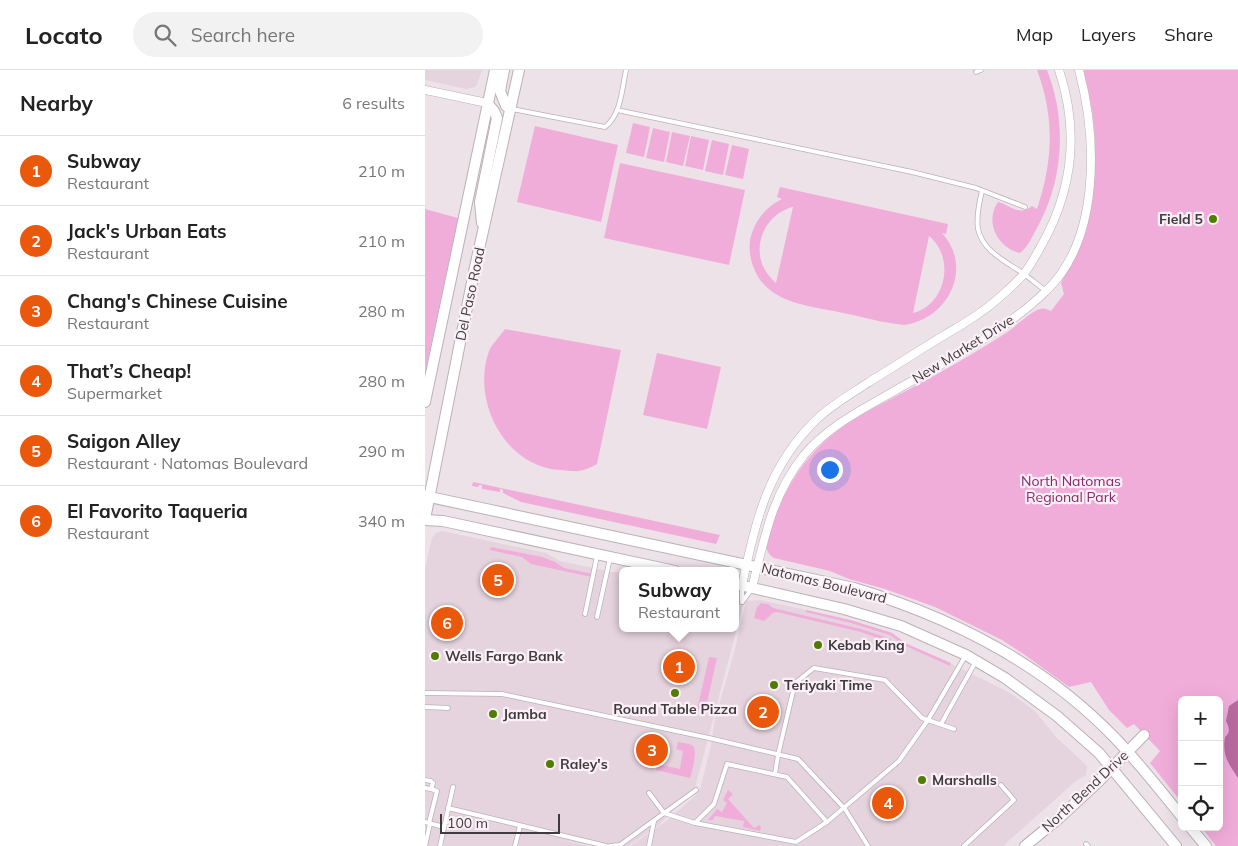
<!DOCTYPE html>
<html lang="en">
<head>
<meta charset="utf-8">
<style>
  body { margin:0; font-family:Mulish,sans-serif; background:#f2f2f2; color:#222 }
  .controls { position:absolute; right:15px; bottom:15px; display:grid; overflow:hidden; border-radius:8px; box-shadow:0 5px 20px #0002 }
  .controls button { width:45px; height:45px; display:grid; place-items:center; padding:0; border:0; border-bottom:1px solid #e0e0e0; background:#fff; color:#222; font:25px sans-serif }
  .scale { position:absolute; left:15px; bottom:12px; width:120px; box-sizing:border-box; padding-left:5px; border:2px solid #403b3e; border-top:0; font-size:14px; line-height:18px; white-space:nowrap; color:#403b3e; -webkit-text-stroke:4px #fbf0f6; paint-order:stroke }
  .you { position:absolute; left:404px; top:399px; width:18px; height:18px; margin:-12px; border:4px solid #fff; border-radius:50%; background:#1a73e8; box-shadow:0 0 0 8px #1a73e833 }
  .badge { display:grid; place-items:center; width:32px; height:32px; border-radius:50%; background:#ea580c; color:#fff; font-size:16px; font-weight:700 }
  .pin { position:absolute; translate:-50% -50%; border:2px solid #fff; box-shadow:0 1px 5px #0006 }
  .popup { position:absolute; left:194px; top:497px; width:120px; height:65px; box-sizing:border-box; display:grid; place-content:center; border-radius:8px; background:#fff; filter:drop-shadow(0 1px 4px #0005); font-size:16px; white-space:nowrap; color:#767676 }
  .popup b { font-size:19px; color:#222 }
  .popup::after { content:''; position:absolute; left:50%; top:100%; margin-left:-10px; border:10px solid transparent; border-top-color:#fff }
  .list { margin:0; padding:0; list-style:none }
  h2 { display:flex; justify-content:space-between; align-items:center; height:65px; margin:0; padding:0 20px; font-size:21px }
  h2 small { font-size:16px; font-weight:400; color:#767676 }
  .list li { display:grid; grid-template-columns:32px 1fr auto; gap:15px; align-items:center; box-sizing:border-box; height:70px; padding:0 20px; border-top:1px solid #e0e0e0 }
  .list b { display:block; font-size:19px; white-space:nowrap }
  .list p { margin:0; font-size:16px; white-space:nowrap; color:#767676 }
  .list em { font-size:16px; font-style:normal; color:#767676 }
  .icon { flex:none; width:28px; height:28px; fill:none; stroke:currentColor; stroke-width:2; stroke-linecap:round; stroke-linejoin:round }
  .map { position:relative; flex:none; width:813px; height:776px; overflow:hidden }
  header { display:flex; align-items:center; gap:30px; box-sizing:border-box; height:70px; padding:0 25px; background:#fff; border-bottom:1px solid #e0e0e0 }
  header strong { font-size:24px }
  nav { display:flex; gap:28px; margin-inline-start:auto; font-size:18px }
  .search { width:350px; height:45px; background:#f2f2f2; display:flex; align-items:center; gap:12px; box-sizing:border-box; padding:0 18px; border-radius:28px; color:#767676; font-size:19px }
  main { display:flex }
  aside { flex:1; background:#fff }
  .map>svg:first-child { display:block }
  .built { fill:#e5d3de }
  .green { fill:#f1adda; fill-rule:evenodd }
  .water { fill:#ba6ba1 }
  .lines { fill:none; stroke-linecap:round; stroke-linejoin:round }
  .lane-casing { stroke:#bbb0b7; stroke-width:5.5 }
  .street-casing { stroke:#bbb0b7; stroke-width:9 }
  .secondary-casing { stroke:#bbb0b7; stroke-width:12 }
  .lane { stroke:#fff; stroke-width:4 }
  .street { stroke:#fff; stroke-width:8 }
  .secondary { stroke:#fff; stroke-width:10 }
  .poi-dot { fill:#507c00; stroke:#fbf0f6; stroke-width:2 }
  .labels { text-anchor:middle; stroke-width:4.5; stroke-linejoin:round; paint-order:stroke }
  .poi-label { font-size:14px; font-weight:bold; fill:#403b3e; stroke:#fbf0f6; text-anchor:start }
  .street-label { font-size:14px; fill:#403b3e; stroke:#fbf0f6 }
  .park-label { font-size:14px; fill:#87286e; stroke:#fbf0f6 }
</style>
</head>
<body>
<header>
<strong>Locato</strong>
<div class="search"><svg class="icon" aria-label="search" viewBox="0 0 24 24"><circle cx="10" cy="10" r="6"/><path d="M15 15l6 6"/></svg>Search here</div>
<nav><a>Map</a><a>Layers</a><a>Share</a></nav>
</header>
<main>
<aside>
<h2>Nearby<small>6 results</small></h2>
<ul class="list">
<li><span class="badge">1</span><div><b>Subway</b><p>Restaurant</p></div><em>210 m</em></li>
<li><span class="badge">2</span><div><b>Jack's Urban Eats</b><p>Restaurant</p></div><em>210 m</em></li>
<li><span class="badge">3</span><div><b>Chang's Chinese Cuisine</b><p>Restaurant</p></div><em>280 m</em></li>
<li><span class="badge">4</span><div><b>That’s Cheap!</b><p>Supermarket</p></div><em>280 m</em></li>
<li><span class="badge">5</span><div><b>Saigon Alley</b><p>Restaurant · Natomas Boulevard</p></div><em>290 m</em></li>
<li><span class="badge">6</span><div><b>El Favorito Taqueria</b><p>Restaurant</p></div><em>340 m</em></li>
</ul>
</aside>
<div class="map">
<svg width="813" height="776" viewBox="0 0 813 776">
  <rect width="100%" height="100%" fill="#eee2e9"/>
  <g class="built">
    <path d="M0,0H57L52,14L50,17L41,19L0,10Z"/>
    <path d="M17,461L121,483L135,491L187,502H198V558H310V528L319,531L270,718L235,754L203,776H168L128,768L163,776H19L20,768L18,776H0V499L7,468L11,463Z"/>
    <path d="M335,530L414,547L465,562L482,574L527,594L585,623L610,641L631,667L659,693L662,697L661,705L652,710L578,776H205L240,752L270,726L275,719L285,680L290,649L309,583L321,531Z"/>
  </g>
  <g class="green">
    <path d="M612,0H622C642,51 639,110 612,158C607,167 603,177 595,183C573,178 559,152 573,132C585,135 595,147 607,136L612,139C628,90 630,48 612,0Z"/>
    <path d="M658,0H813V776H791L776,757H794V630H757V733L725,693L735,681L709,654L702,658L684,640L666,612L644,617L600,585L577,570L510,537L460,519L424,509L405,501L349,488C337,481 342,468 346,457C357,425 374,395 399,372C419,353 443,341 466,329C495,313 524,298 552,281C563,274 574,268 584,261C592,255 607,241 615,239C619,238 622,239 626,241L639,224L636,213L656,171L669,109L670,68L667,41Z"/>
    <path d="M208,53L225,57L219,87L201,83Z"/>
    <path d="M110,56L193,75L176,152L92,132Z"/>
    <path d="M228,58L245,62L239,92L221,88Z"/>
    <path d="M247,62L265,66L258,96L241,92Z"/>
    <path d="M266,66L284,70L278,100L260,96Z"/>
    <path d="M287,70L304,74L298,105L280,101Z"/>
    <path d="M307,75L324,79L318,109L300,105Z"/>
    <path d="M195,93L320,120L304,195L179,168Z"/>
    <path d="M355,117L523,154L521,164L517,163C549,198 523,249 479,255C458,253 438,247 418,243C385,236 341,234 328,196C325,188 324,179 325,170C329,152 340,137 357,129L352,127ZM367,137H368L351,213C322,189 334,147 367,137ZM504,166C530,187 522,234 488,243Z"/>
    <path d="M0,139L33,148L0,303Z"/>
    <path d="M80,259L196,280L172,394C167,397 160,400 154,401C148,402 141,400 135,400C80,397 46,331 64,281C67,274 75,266 80,259Z"/>
    <path d="M232,283L296,297L282,359L218,345Z"/>
    <path d="M48,412L295,465L291,474L96,432L78,423V420L75,419V422L57,419V415H54L53,417L47,416Z"/>
    <path d="M66,477L117,487L130,492L139,498L168,504L167,507L106,494L97,487L65,480Z"/>
    <path d="M336,533L343,534L348,538L436,559L466,569L464,572L436,562L352,542L348,543L339,551L329,548L332,537Z"/>
    <path d="M381,540L429,551L467,563L482,574L526,593L525,596L481,576L465,565L426,553L381,542Z"/>
    <path d="M284,587L292,588L280,642L272,640Z"/>
    <path d="M253,672C257,673 265,673 268,676C273,681 267,701 265,708L231,700L234,686L238,687L237,695L255,699L258,681L251,679Z"/>
    <path d="M303,720L308,724L303,729L329,758L335,755L336,758L335,761L318,757L319,751L290,746L288,750H283L292,739L297,742L302,733L298,730Z"/>
  </g>
  <path class="water" d="M813,630V708C803,693 797,685 800,667C806,662 804,657 801,651L804,636Z"/>
  <g class="lines">
    <defs>
      <g id="lane">
        <path d="M551,2L556,0"/>
        <path d="M87,39L180,57C196,45 197,19 201,0"/>
        <path d="M192,40L487,102L551,118L600,137"/>
        <path d="M557,121C554,133 551,146 553,159C558,182 582,192 599,204C607,210 614,216 621,221"/>
        <path d="M317,532L326,520"/>
        <path d="M317,532V517"/>
        <path d="M160,544L172,486"/>
        <path d="M172,547L185,488"/>
        <path d="M0,623L77,624L284,668L373,689L420,739L443,776"/>
        <path d="M0,637L23,638"/>
        <path d="M516,654L550,593"/>
        <path d="M302,694L362,707L402,752L371,772L270,753L289,734Z"/>
        <path d="M350,704L353,685L370,613L389,598L460,610L497,648L529,659"/>
        <path d="M0,710L6,711"/>
        <path d="M0,718L6,719L8,713"/>
        <path d="M224,723L239,743L270,753"/>
        <path d="M23,738L181,776"/>
        <path d="M0,752L19,757"/>
        <path d="M402,752L474,691L503,650L541,585"/>
        <path d="M4,753L12,721L6,719"/>
        <path d="M661,774L663,776"/>
        <path d="M0,776L5,754"/>
        <path d="M15,776L28,717"/>
        <path d="M90,776L95,756"/>
        <path d="M185,776L195,775L271,720"/>
        <path d="M224,776L229,751"/>
        <path d="M539,776L589,730L576,715"/>
      </g>
      <g id="street">
        <path d="M0,20L62,33"/>
        <path d="M317,515C331,451 342,397 392,349C408,334 426,324 444,312C469,297 493,281 518,266C531,258 544,251 556,242C568,234 590,214 599,204C605,196 610,187 615,178C648,121 655,63 634,0"/>
        <path d="M327,518C340,467 346,427 379,385C405,354 444,336 478,316C524,290 582,259 620,222C676,170 672,68 654,0"/>
      </g>
      <g id="secondary">
        <path d="M79,0L75,21L81,36L85,38"/>
        <path d="M57,153L55,132L72,48L69,41L62,33"/>
        <path d="M0,332L70,0"/>
        <path d="M0,426L429,518C526,547 619,594 690,668C714,693 735,720 757,747"/>
        <path d="M0,449L50,197L94,0"/>
        <path d="M0,450L18,451L250,501"/>
        <path d="M310,514L419,539L476,556L541,585L580,608L632,646L674,683L751,776"/>
        <path d="M765,757L781,776"/>
        <path d="M600,776L633,749L673,712L719,665"/>
      </g>
    </defs>
    <use href="#lane" class="lane-casing"/>
    <use href="#street" class="street-casing"/>
    <use href="#secondary" class="secondary-casing"/>
    <use href="#lane" class="lane"/>
    <use href="#street" class="street"/>
    <use href="#secondary" class="secondary"/>
  </g>
  <g class="poi-dot">
    <circle cx="788" cy="149" r="5"/>
    <circle cx="393" cy="575" r="5"/>
    <circle cx="10" cy="586" r="5"/>
    <circle cx="349" cy="615" r="5"/>
    <circle cx="250" cy="623" r="5"/>
    <circle cx="68" cy="644" r="5"/>
    <circle cx="125" cy="694" r="5"/>
    <circle cx="497" cy="710" r="5"/>
  </g>
  <g class="labels">
    <g class="poi-label">
      <text x="778" y="154" text-anchor="end">Field 5</text>
      <text x="403" y="580">Kebab King</text>
      <text x="20" y="591">Wells Fargo Bank</text>
      <text x="359" y="620">Teriyaki Time</text>
      <text x="250" y="644" text-anchor="middle">Round Table Pizza</text>
      <text x="78" y="649">Jamba</text>
      <text x="135" y="699">Raley's</text>
      <text x="507" y="715">Marshalls</text>
    </g>
    <g class="street-label">
      <text transform="translate(45 224) rotate(-78)" y="5">Del Paso Road</text>
      <text transform="translate(538 279) rotate(-32)" y="5">New Market Drive</text>
      <text transform="translate(399 513) rotate(14)" y="5">Natomas Boulevard</text>
      <text transform="translate(660 721) rotate(-43)" y="5">North Bend Drive</text>
    </g>
    <g class="park-label">
      <text x="646" y="416">North Natomas<tspan x="646" dy="16">Regional Park</tspan></text>
    </g>
  </g>
</svg>
<div class="controls">
<button>+</button>
<button>−</button>
<button><svg class="icon" aria-label="locate" viewBox="0 0 24 24"><circle cx="12" cy="12" r="6"/><path d="M12 2v4M12 18v4M2 12h4M18 12h4"/></svg></button>
</div>
<div class="scale">100 m</div>
<div class="you"></div>
<div class="pin badge" style="left:254px;top:597px">1</div>
<div class="popup"><b>Subway</b>Restaurant</div>
<div class="pin badge" style="left:338px;top:642px">2</div>
<div class="pin badge" style="left:227px;top:680px">3</div>
<div class="pin badge" style="left:463px;top:733px">4</div>
<div class="pin badge" style="left:73px;top:510px">5</div>
<div class="pin badge" style="left:22px;top:553px">6</div>
</div>
</main>
</body>
</html>
